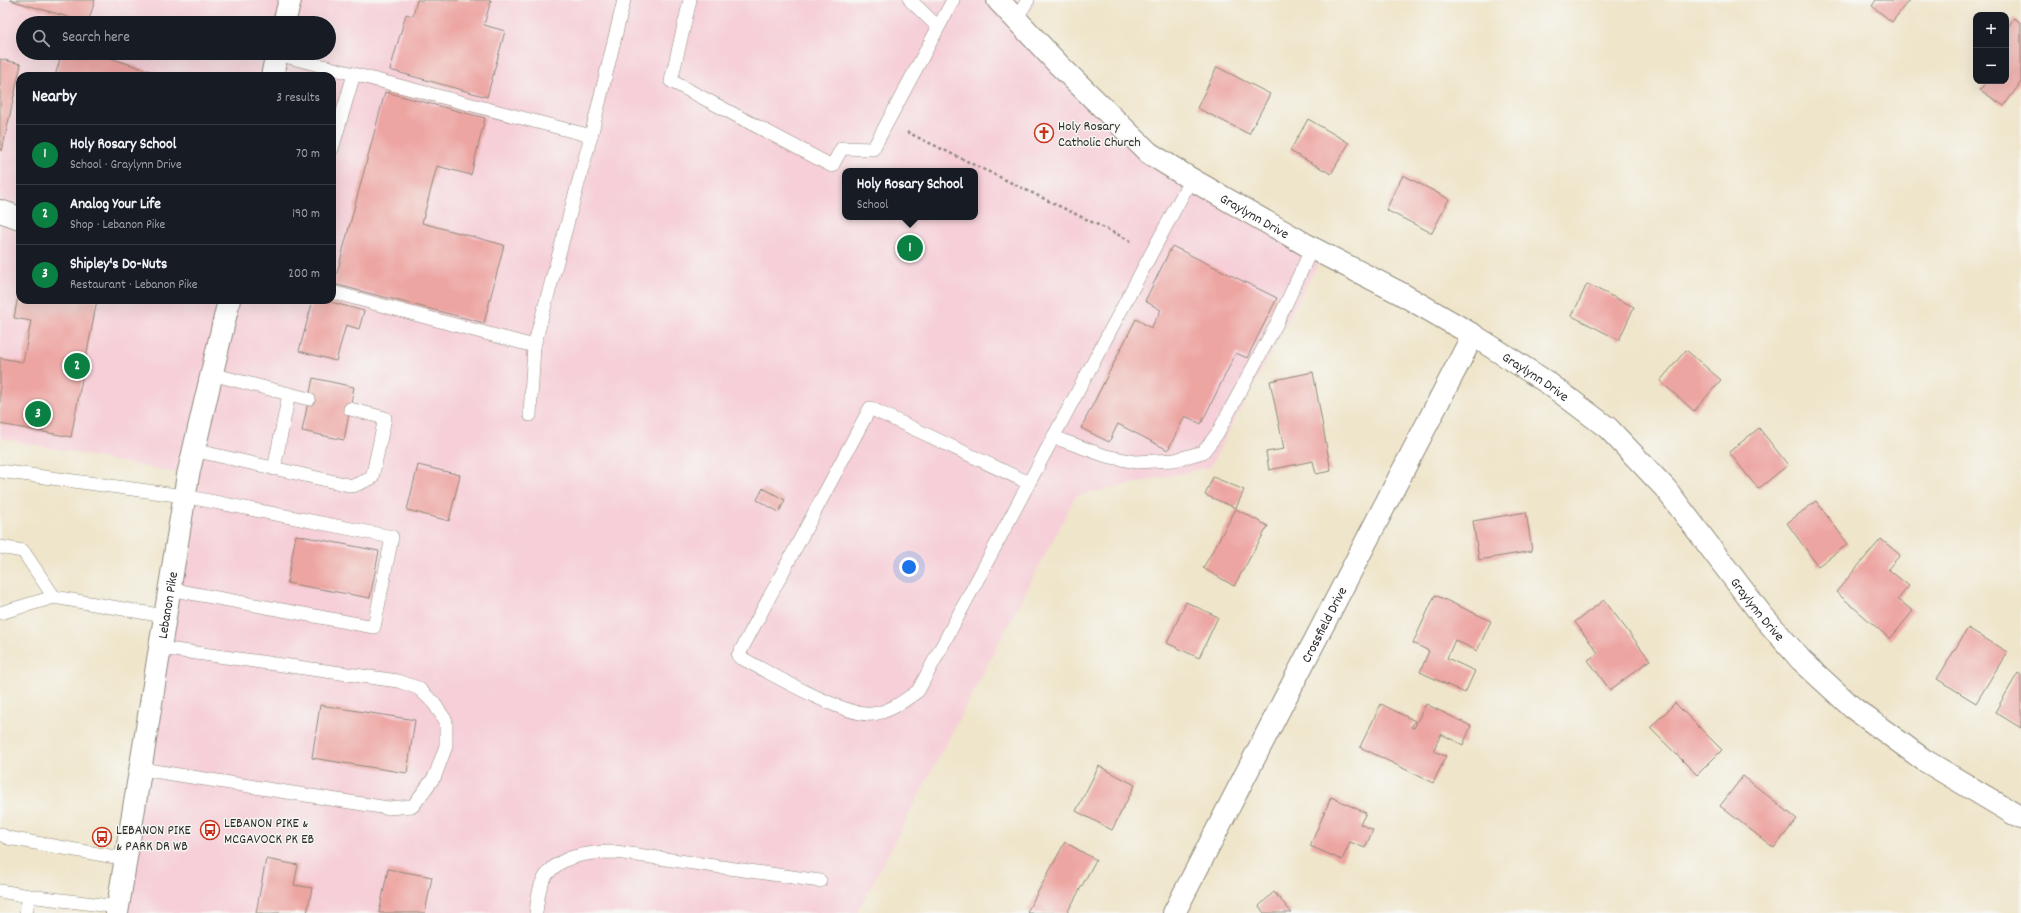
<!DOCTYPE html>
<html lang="en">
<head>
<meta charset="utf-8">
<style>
  body { margin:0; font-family:Dekko,sans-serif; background:#242831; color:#f1f3f6 }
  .controls { position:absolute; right:12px; top:12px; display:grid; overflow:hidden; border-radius:8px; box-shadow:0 4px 16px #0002 }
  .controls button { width:36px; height:36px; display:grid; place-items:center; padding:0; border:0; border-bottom:1px solid #363941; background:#171b24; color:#f1f3f6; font:20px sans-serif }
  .you { position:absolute; left:909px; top:567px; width:14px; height:14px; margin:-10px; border:3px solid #fff; border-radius:50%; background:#1a73e8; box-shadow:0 0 0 6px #1a73e833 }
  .badge { display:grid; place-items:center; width:26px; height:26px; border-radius:50%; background:#0b8043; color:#fff; font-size:13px; font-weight:700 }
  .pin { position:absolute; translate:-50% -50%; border:2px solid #fff; box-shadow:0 1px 4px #0006 }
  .popup { position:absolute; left:842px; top:168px; width:136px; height:52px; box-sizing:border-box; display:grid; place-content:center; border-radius:8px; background:#171b24; filter:drop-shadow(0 1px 3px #0005); font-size:13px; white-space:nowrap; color:#9ea1a6 }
  .popup b { font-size:15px; color:#f1f3f6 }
  .popup::after { content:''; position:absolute; left:50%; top:100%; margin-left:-8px; border:8px solid transparent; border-top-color:#171b24 }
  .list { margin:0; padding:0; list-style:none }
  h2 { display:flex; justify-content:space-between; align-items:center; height:52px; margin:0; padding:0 16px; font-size:17px }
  h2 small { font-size:13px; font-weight:400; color:#9ea1a6 }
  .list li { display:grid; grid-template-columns:26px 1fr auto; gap:12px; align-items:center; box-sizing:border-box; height:60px; padding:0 16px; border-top:1px solid #363941 }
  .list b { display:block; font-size:15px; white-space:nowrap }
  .list p { margin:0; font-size:13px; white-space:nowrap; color:#9ea1a6 }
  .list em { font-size:13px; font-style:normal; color:#9ea1a6 }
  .icon { flex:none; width:22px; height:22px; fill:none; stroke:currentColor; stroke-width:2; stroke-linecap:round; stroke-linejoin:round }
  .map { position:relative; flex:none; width:2021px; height:913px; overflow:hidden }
  .search { position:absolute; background:#171b24; box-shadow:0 4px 16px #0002; left:16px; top:16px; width:320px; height:44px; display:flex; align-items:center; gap:10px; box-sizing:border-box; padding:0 14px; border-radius:22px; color:#9ea1a6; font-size:15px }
  .panel { position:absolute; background:#171b24; box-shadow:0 4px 16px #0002; left:16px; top:72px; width:320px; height:232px; border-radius:12px }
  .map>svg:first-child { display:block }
  .built { fill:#f6cfd8; fill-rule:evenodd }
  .building { fill:#eda5a2 }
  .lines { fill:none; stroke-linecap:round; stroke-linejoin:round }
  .service-casing { stroke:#8d887a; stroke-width:14 }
  .minor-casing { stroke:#8d887a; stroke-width:24 }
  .primary-casing { stroke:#8d887a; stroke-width:24 }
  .path { stroke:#8d887a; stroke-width:2.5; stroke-dasharray:3 3; stroke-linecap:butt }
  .service { stroke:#fff; stroke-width:13 }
  .minor { stroke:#fff; stroke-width:22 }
  .primary { stroke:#fff; stroke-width:22 }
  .labels { text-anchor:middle; stroke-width:3; stroke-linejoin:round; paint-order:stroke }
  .poi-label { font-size:14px; fill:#2b2b2b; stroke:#f6f6f2; text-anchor:start }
  .street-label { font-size:14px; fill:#2b2b2b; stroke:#f6f6f2 }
</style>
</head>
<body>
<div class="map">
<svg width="2021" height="913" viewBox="0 0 2021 913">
  <rect width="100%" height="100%" fill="#f6f6f2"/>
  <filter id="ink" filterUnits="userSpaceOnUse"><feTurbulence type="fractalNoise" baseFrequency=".025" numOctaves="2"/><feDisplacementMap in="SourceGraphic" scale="8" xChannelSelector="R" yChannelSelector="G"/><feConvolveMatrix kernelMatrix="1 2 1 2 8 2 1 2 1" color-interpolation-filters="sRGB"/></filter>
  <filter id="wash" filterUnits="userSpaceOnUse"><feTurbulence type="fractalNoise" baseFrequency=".012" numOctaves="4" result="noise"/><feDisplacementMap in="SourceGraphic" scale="16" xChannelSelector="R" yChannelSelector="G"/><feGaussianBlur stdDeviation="0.9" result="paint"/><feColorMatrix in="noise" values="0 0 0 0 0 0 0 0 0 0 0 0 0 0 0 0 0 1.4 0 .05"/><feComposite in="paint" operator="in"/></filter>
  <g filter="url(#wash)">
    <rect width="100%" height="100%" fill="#efe5ca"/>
    <path class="built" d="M0,0H1036L1021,24L1149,153L1323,254L1210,467L1076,496L857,913H117L187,475L0,438ZM23,23H329V53H23ZM20,76H332V300H20ZM845,171H975V217H845Z"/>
    <g id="blocks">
      <g class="building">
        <path d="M10,0H95L88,23Z"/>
        <path d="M417,0H491L484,25L505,31L487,97L390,70L406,14L413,16Z"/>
        <path d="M1876,0H1909L1892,22L1872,6Z"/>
        <path d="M2014,18L2021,23V82L2004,106L1980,90L1987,81H2006V30Z"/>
        <path d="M62,53H95L156,73L154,76H55Z"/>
        <path d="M0,59L21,64L2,151L0,150Z"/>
        <path d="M1217,67L1270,94L1249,134L1197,108Z"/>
        <path d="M385,92L485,118L471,175L437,166L422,223L504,245L484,323L334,284Z"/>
        <path d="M1308,119L1349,143L1331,174L1290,151Z"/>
        <path d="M1403,175L1449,199L1432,233L1386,210Z"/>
        <path d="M1172,246L1277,298L1247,358L1236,353L1201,424L1185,416L1168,450L1118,424L1109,442L1081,428L1136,319L1151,328L1161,310L1145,301Z"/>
        <path d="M1587,284L1634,307L1619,340L1572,316Z"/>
        <path d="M19,291L20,300H97L71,437L0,424V358L23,362L31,321L14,318Z"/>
        <path d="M313,300H323L364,311L359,329L346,325L336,361L299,351Z"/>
        <path d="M1686,350L1721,380L1694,411L1660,381Z"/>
        <path d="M1313,372L1331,471L1316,474L1313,461L1269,470L1266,452L1284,449L1270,381Z"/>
        <path d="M313,378L354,387L344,440L302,431Z"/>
        <path d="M1759,428L1788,465L1758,489L1729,452Z"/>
        <path d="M418,465L460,475L449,521L407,510Z"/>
        <path d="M1213,477L1244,490L1236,508L1205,495Z"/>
        <path d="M763,488L785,500L779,512L757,500Z"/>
        <path d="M1816,501L1848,544L1818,566L1787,523Z"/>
        <path d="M1236,509L1268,526L1234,586L1203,568Z"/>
        <path d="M1526,512L1532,551L1479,560L1473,521Z"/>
        <path d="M296,535L379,551L370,598L287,583Z"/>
        <path d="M1881,539L1900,555L1888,569L1909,586L1898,599L1913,611L1890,639L1836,592Z"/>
        <path d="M1435,595L1491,621L1477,651L1455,640L1447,658L1475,671L1465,693L1420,672L1429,651L1413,643Z"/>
        <path d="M1604,600L1650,660L1610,690L1588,660L1598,653L1575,622Z"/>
        <path d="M1186,602L1218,617L1199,658L1167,643Z"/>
        <path d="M1968,628L2007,652L1976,703L1937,679Z"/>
        <path d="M2018,673L2021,675V728L1995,712Z"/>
        <path d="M1675,703L1722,750L1697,775L1650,728Z"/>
        <path d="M1381,704L1415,721L1411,727L1414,728L1426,704L1471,726L1463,745L1441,734L1433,751L1446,756L1433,783L1360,747Z"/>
        <path d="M320,705L415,720L407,773L312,758Z"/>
        <path d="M1099,766L1135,785L1112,830L1076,811Z"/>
        <path d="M1743,776L1797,819L1774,848L1720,806Z"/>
        <path d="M1331,797L1366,813L1360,824L1373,830L1365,848L1350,842L1342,860L1310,846Z"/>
        <path d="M1065,842L1096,860L1067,913H1028L1027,912Z"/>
        <path d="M266,859L298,865L294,885L312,888L307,913H256Z"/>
        <path d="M388,869L432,877L425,913H379Z"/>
        <path d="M1274,892L1292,913H1264L1259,906Z"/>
      </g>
    </g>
  </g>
  <g filter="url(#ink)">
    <use href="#blocks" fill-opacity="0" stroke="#8d887a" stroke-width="1"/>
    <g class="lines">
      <defs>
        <g id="service">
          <path d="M690,0L671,81L832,166L842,148L873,149L953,0"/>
          <path d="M910,0L938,27"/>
          <path d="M1016,19L1028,0"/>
          <path d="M277,54L591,136"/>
          <path d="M332,149L354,74"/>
          <path d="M332,292L534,346"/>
          <path d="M211,374L309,399"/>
          <path d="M530,415L534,346L591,136L624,0"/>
          <path d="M1053,437L1106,456L1135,462L1175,460L1203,452L1217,434L1277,323L1312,248"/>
          <path d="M193,450L353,486L372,478L385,418L350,409"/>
          <path d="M274,469L289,394"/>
          <path d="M0,471L184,496L392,537L374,627L169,589"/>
          <path d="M1029,483L870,408L738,656C766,671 845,717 872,714C890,712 904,701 918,691L1191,179"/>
          <path d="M0,547L23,551L54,597L164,616"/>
          <path d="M0,613L54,597"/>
          <path d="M141,769L388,808L413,806L435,776L446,746V721L433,702L418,688L398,681L160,648"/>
          <path d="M0,834L8,838L126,859"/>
          <path d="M0,891L29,896"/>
          <path d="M26,913L29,896L118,907"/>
          <path d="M536,913C537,904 538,894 541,885C553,855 588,852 616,852L820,881"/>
        </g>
        <g id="minor">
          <path id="s1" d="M998,0L1059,65L1149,153L1191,179L1312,248L1400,293L1473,335L1548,383L1608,428L1665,488L1761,614L1801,660L1853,708L1924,760L2021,818"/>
          <path d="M0,211L20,218"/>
          <path id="s2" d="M1174,913L1473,335"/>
        </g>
        <g id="primary">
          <path d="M284,23L290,0"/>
          <path d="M272,76L277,53"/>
          <path id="s3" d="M117,913L188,475L229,300"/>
        </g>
      </defs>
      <use href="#service" class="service-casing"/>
      <use href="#minor" class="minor-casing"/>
      <use href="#primary" class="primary-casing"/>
      <path class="path" d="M907,132L1133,242"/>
      <use href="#service" class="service"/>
      <use href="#minor" class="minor"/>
      <use href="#primary" class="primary"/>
    </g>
  </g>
  <defs>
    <symbol id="church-ring" viewBox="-11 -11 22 22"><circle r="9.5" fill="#f6f6f2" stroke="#c8321e" stroke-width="1.5"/><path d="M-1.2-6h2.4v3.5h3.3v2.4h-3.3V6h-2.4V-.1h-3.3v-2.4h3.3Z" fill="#c8321e"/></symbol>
    <symbol id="bus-ring" viewBox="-11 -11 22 22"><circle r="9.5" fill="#f6f6f2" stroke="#c8321e" stroke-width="1.5"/><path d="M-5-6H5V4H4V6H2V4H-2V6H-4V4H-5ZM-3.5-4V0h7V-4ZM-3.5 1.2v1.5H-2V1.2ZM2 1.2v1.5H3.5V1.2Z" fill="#c8321e"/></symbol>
  </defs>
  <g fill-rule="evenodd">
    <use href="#church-ring" x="1033" y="122" width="22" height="22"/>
    <use href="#bus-ring" x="199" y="819" width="22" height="22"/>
    <use href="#bus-ring" x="91" y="826" width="22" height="22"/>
  </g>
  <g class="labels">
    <g class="poi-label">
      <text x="1058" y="130">Holy Rosary<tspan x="1058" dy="16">Catholic Church</tspan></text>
      <text x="224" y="827">LEBANON PIKE &amp;<tspan x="224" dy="16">MCGAVOCK PK EB</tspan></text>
      <text x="116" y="834">LEBANON PIKE<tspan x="116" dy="16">&amp; PARK DR WB</tspan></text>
    </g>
    <g class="street-label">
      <text dy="5" stroke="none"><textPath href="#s1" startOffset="338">Graylynn Drive</textPath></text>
      <text dy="5" stroke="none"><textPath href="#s1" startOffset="662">Graylynn Drive</textPath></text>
      <text dy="5" stroke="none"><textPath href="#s3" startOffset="312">Lebanon Pike</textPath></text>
      <text dy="5" stroke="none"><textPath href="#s1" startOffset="986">Graylynn Drive</textPath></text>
      <text dy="5" stroke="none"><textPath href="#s2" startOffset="325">Crossfield Drive</textPath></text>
    </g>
  </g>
</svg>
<div class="controls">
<button>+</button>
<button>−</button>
</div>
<div class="you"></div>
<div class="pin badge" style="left:910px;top:248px">1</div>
<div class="popup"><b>Holy Rosary School</b>School</div>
<div class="pin badge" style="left:77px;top:366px">2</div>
<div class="pin badge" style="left:38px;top:414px">3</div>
<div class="search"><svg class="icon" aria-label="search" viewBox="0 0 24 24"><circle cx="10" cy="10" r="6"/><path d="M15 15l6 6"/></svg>Search here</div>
<section class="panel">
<h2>Nearby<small>3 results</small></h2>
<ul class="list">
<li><span class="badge">1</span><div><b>Holy Rosary School</b><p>School · Graylynn Drive</p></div><em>70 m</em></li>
<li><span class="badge">2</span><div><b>Analog Your Life</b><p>Shop · Lebanon Pike</p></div><em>190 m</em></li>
<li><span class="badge">3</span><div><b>Shipley's Do-Nuts</b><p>Restaurant · Lebanon Pike</p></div><em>200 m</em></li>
</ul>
</section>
</div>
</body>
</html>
